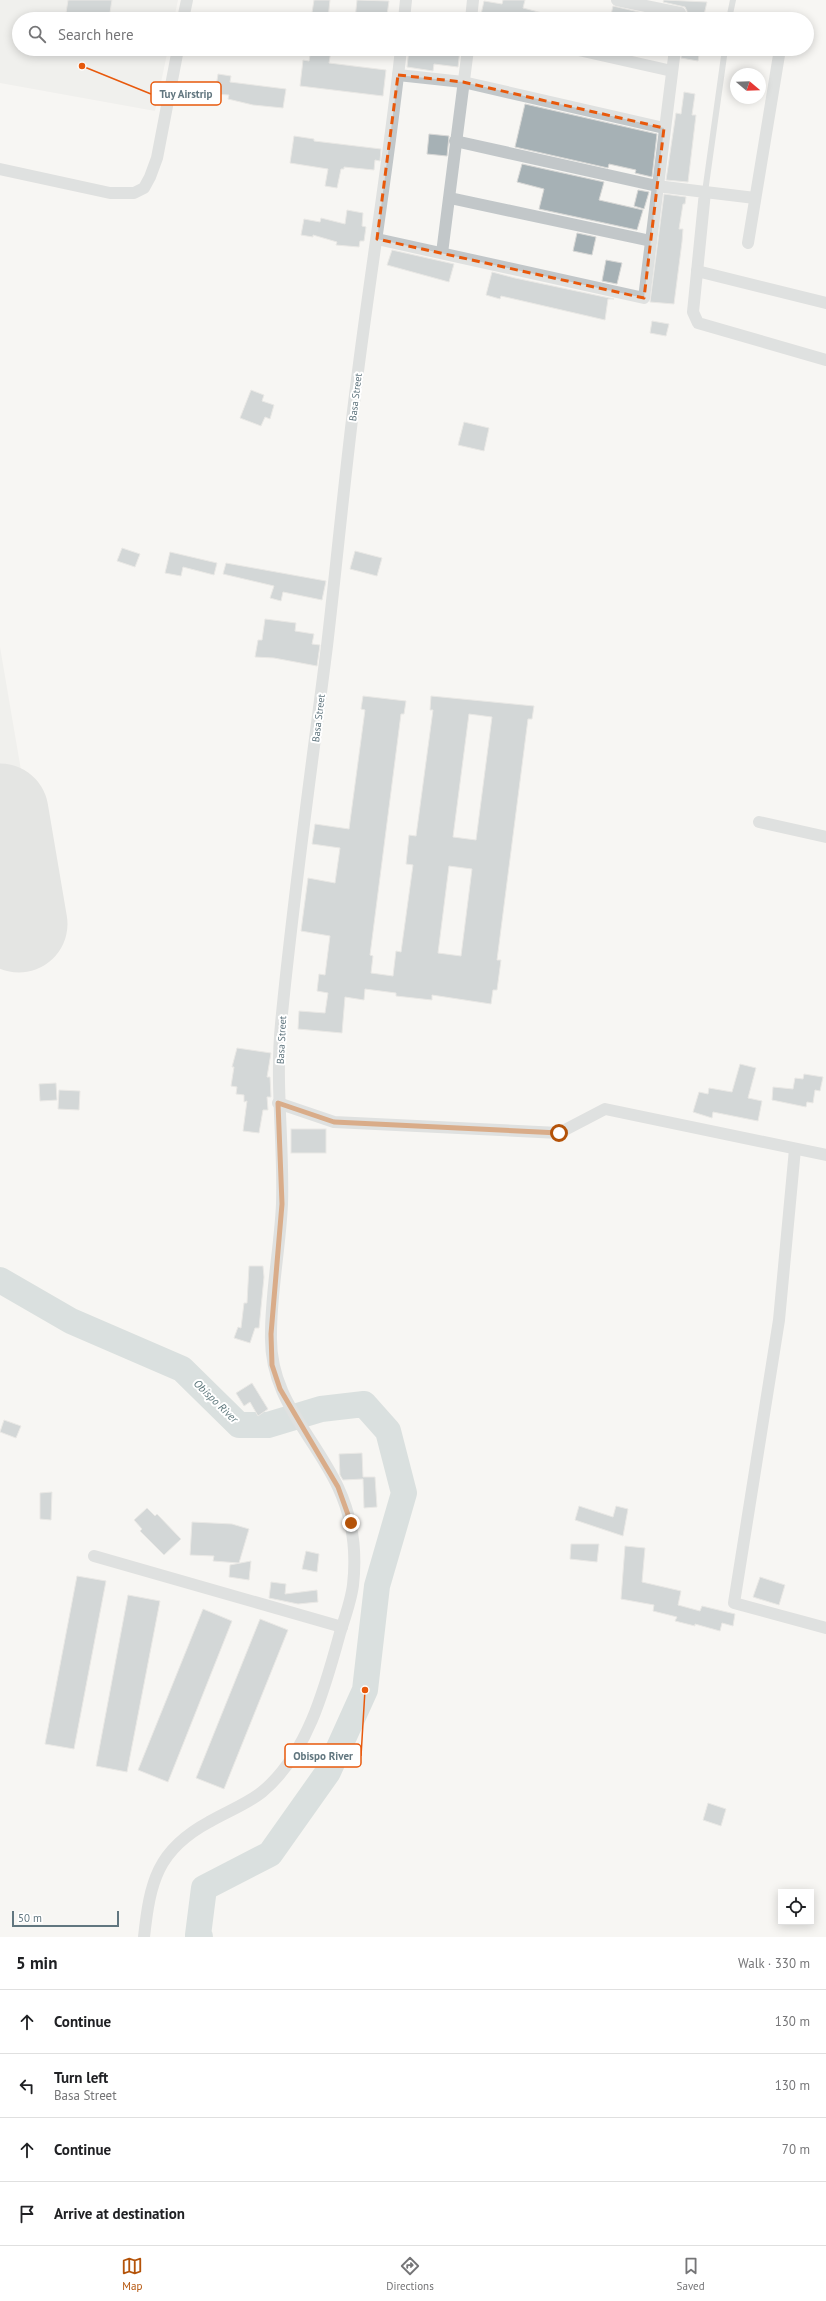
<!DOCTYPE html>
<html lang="en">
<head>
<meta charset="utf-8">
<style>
  body { margin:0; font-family:"PT Sans",sans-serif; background:#f6f6f6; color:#202124 }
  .controls { position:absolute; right:12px; bottom:12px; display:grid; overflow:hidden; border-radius:0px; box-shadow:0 2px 10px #0003 }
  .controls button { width:36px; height:36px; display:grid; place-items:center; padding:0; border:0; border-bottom:1px solid #e0e0e0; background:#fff; color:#202124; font:20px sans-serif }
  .compass { position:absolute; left:730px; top:68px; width:36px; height:36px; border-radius:50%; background:#fff; box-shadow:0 2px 10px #0003; rotate:109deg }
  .scale { position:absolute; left:12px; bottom:10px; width:107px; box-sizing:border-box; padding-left:4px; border:2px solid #61767f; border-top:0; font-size:11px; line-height:14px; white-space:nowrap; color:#61767f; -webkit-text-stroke:3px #fff; paint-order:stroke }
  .stop { position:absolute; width:12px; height:12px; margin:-9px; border:3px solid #b45309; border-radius:50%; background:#fff }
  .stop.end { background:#b45309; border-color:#fff; box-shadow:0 1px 4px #0008 }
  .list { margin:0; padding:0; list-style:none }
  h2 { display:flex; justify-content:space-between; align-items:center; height:52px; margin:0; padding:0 16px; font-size:17px }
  h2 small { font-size:13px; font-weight:400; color:#757577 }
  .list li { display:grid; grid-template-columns:26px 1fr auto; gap:12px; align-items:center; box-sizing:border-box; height:64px; padding:0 16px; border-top:1px solid #e0e0e0 }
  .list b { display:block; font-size:15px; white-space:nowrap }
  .list p { margin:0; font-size:13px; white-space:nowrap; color:#757577 }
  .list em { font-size:13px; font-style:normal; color:#757577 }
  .icon { flex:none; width:22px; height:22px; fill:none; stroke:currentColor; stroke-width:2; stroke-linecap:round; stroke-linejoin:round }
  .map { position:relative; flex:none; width:826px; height:1937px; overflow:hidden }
  .search { position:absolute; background:#fff; box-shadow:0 2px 10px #0003; left:12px; right:12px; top:12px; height:44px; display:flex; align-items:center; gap:10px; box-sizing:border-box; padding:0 14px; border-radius:22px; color:#757577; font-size:15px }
  .sheet { height:308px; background:#fff }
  nav { display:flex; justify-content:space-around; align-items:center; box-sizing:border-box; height:56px; border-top:1px solid #e0e0e0; background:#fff; font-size:11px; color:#757577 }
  nav a { display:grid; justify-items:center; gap:2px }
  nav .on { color:#b45309 }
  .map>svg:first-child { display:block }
  .built { fill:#e7e8e7 }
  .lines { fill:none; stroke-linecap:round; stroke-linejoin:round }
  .river { stroke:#b7c6c7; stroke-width:26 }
  .runway { stroke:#ccd0d0; stroke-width:97 }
  .building { fill:#a6b1b5; stroke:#d8d8d6; fill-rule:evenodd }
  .lane { stroke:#c2c7c9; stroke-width:6 }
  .street { stroke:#c2c7c9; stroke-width:12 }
  .route { stroke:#b45309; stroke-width:5 }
  .marked { fill:none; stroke:#e8590c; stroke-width:3; stroke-dasharray:8 5; stroke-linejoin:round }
  .labels { text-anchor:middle; stroke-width:4; stroke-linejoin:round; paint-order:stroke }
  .street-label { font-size:10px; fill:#61767f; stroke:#fff }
  .water-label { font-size:11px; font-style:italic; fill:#5c767a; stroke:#fff }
  .leader { fill:none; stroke:#e8590c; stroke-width:1.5 }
  .callout-dot { fill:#e8590c; stroke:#fff; stroke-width:1.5 }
  .callout { fill:#fff; stroke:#e8590c; stroke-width:1.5 }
  .callout-label { font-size:11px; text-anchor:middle; font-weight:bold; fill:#61767f }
</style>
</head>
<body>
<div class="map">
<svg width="826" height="1937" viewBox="0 0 826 1937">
  <rect width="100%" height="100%" fill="#f7f6f3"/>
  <g class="built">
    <path d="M0,0H178L174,19H19V49H168L155,111L0,83Z"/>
    <path d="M0,647L52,952L0,961Z"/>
  </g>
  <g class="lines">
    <path class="river" d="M0,1280L71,1321L182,1369L239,1425H268L321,1409L364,1404L388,1431L404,1493L377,1586L365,1690L328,1772L270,1854L204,1888L198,1935L200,1937"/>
    <path class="runway" d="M0,812L19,924"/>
  </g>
  <g class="building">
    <path d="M68,0H112L109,19H65Z"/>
    <path d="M314,0H330L328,19H311Z"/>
    <path d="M357,0L389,1L387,15H383L382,19H355Z"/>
    <path d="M503,0H525L523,8L550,15V19H480L484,1L502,4Z"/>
    <path d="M664,0L707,2L703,19H687V11L685,7L663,2Z"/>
    <path d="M613,6L643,13L642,19H610Z"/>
    <path d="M311,49L331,51L329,63L386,70L383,96L300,86L303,60L309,61Z"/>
    <path d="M409,49H460L458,67L434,64L433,71L407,67Z"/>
    <path d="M682,49H700L698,61L681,58Z"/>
    <path d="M218,74L231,76L230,82L286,89L283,108L253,105L228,99L229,95L215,94Z"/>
    <path d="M684,92L695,94L692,115H696L688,182L666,180L676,113L681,114Z"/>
    <path d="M525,104L657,134L652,177L635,173L636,170L609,164L608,168L515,147Z"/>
    <path d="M429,134L449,136L447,156L427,154Z"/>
    <path d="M294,136L314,139V141L381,149L380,161L375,160L374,170L344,167V169H341L337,188L325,186L328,169L290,163Z"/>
    <path d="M522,164L604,182L599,200L643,210L637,230L539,209L544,189L517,182Z"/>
    <path d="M638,190L649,192L644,209L634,206Z"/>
    <path d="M664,194L686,197L685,204H683L679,229H683L682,242L674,304L650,302Z"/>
    <path d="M347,210L363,213L362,226L366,227L364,241H360L359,247L336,245L337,242L313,235V237L301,235L304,219L320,222L321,218L345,224Z"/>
    <path d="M577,233L596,237L592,255L573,251Z"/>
    <path d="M392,250L454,264L449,282L387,265Z"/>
    <path d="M606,260L622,263L617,284L602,281Z"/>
    <path d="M492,272L515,278L614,299H608L605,320L501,296L500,299L486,295Z"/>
    <path d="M652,321L669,324L666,336L650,333Z"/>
    <path d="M251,390L264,395L262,401L274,405L270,419L265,417L261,426L240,418Z"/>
    <path d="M464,422L489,428L484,451L458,445Z"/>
    <path d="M122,548L140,554L135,567L117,561Z"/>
    <path d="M355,551L382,558L377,576L350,569Z"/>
    <path d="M170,552L217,563L214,575L183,567L181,576L165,573Z"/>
    <path d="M226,563L326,581L322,600L283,592L281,601L270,598L274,586L223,574Z"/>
    <path d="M265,619L296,623L295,631L314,634L312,644L320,645L317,666L274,658L255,657L258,640H262Z"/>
    <path d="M363,696L406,701L404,714H401L370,955L373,956L371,973L393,976L396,951L401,952L413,865L406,864L409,835L416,836L433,710H430L431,696L534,706L532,719H528L497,960H501L497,990H493L491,1004L432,995V1000L396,996V993L365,989L364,1000L345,997L342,1033L298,1029L299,1011L325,1013L328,993L317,991L319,974L325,975L330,936L301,931L308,878L335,883L340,848L312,844L315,824L349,829L365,710L361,709ZM469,714L492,717L476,840L453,837ZM449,866L472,869L461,956L438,953Z"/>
    <path d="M237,1048L271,1053L267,1077H270L271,1097H267L268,1110H263L259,1133L243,1131L247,1101L244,1102V1095L236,1094L237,1087L231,1086L234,1067H232Z"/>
    <path d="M740,1064L756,1068L748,1098L762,1101L758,1121L713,1112L712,1118L693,1112L699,1092L708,1094L709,1088L732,1092Z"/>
    <path d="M804,1074L823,1077L820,1091L815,1090L813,1103L807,1102L806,1107L772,1100L773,1087L793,1089L795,1078L803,1079Z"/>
    <path d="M56,1083L57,1100L40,1101L39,1084Z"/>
    <path d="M59,1090L80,1091L79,1110L58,1109Z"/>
    <rect x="291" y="1129" width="35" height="24"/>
    <path d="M249,1266H263L264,1277L259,1328H255L250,1343L234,1338L238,1327L241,1328L244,1303H247Z"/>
    <path d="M252,1383L268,1409L258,1416L250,1402L244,1406L236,1393Z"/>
    <path d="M4,1420L21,1426L16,1438L0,1432Z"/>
    <path d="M362,1453L363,1477H375L377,1507L364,1508L363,1479L343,1480L340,1475L339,1454Z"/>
    <path d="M52,1492L51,1520L40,1519V1493Z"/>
    <path d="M579,1506L613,1517L616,1506L628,1509L623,1536L575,1520Z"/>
    <path d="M147,1508L155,1516L157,1514L181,1539L164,1555L140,1531L142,1529L134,1520Z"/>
    <path d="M192,1522L232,1524L249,1529L239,1563L213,1561L214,1556L190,1555Z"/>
    <path d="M571,1544H599L597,1562L570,1559Z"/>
    <path d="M625,1546L645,1548L642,1582L681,1591L678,1605L700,1611L702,1606L735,1614L733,1626L722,1623L720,1631L695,1624V1626L675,1621L677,1617L653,1611L654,1605L621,1599Z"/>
    <path d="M306,1551L319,1554L317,1572L302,1569Z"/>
    <path d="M251,1561L249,1580L229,1577L230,1565Z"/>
    <path d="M77,1576L106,1581L74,1749L45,1744Z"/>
    <path d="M760,1577L785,1585L779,1605L753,1597Z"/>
    <path d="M271,1582L286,1584L285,1594L317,1590L318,1602L298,1604L269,1598Z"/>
    <path d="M128,1595L160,1601L127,1772L96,1766Z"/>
    <path d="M203,1609L232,1621L168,1782L138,1770Z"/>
    <path d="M260,1619L288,1630L224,1789L196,1778Z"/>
    <path d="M708,1803L726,1809L721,1826L703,1820Z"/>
  </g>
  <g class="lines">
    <g class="lane">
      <path d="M729,19L733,0"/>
      <path d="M705,192L725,49"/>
    </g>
    <g class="street">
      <path d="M617,0L680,13L679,19"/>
      <path d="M183,19L187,0"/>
      <path d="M404,19L406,0"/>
      <path d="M471,19L473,0"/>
      <path d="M574,49L672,71"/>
      <path d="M398,75L463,82L664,128"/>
      <path d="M455,141L657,186L705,192L693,312L698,323L826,360"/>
      <path d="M0,169L110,193H134L144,188L150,177L157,158L178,49"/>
      <path d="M705,192L755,198"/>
      <path d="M450,198L651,241"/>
      <path d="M377,239L644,298L675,49"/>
      <path d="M748,243L780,49"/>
      <path d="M442,253L468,49"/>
      <path d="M697,271L826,303"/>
      <path d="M759,822L826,837"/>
      <path d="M278,1103L334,1122L559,1133L605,1109L826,1155"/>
      <path d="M795,1149L779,1320L734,1603L826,1628"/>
      <path d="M94,1556L342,1627"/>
      <path d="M144,1937C150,1882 157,1850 209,1822C226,1812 247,1804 262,1792C307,1755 325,1688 340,1633C345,1617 351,1601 353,1585C357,1550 353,1519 338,1487C313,1434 269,1398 271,1334C271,1291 280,1248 282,1204C284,1144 275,1084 281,1024C293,898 311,772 327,646C337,560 345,473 356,387C370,274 389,162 401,49"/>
    </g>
  </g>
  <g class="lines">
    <path class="route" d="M351,1523L338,1487L280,1389L272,1365L271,1334L282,1204L278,1103L334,1122L559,1133"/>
  </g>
  <path d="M0 0H826V1937H0ZM398,75L463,82L664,128L644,298L377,239Z" fill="#f7f6f3" fill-opacity=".55" fill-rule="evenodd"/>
  <path class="marked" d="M398,75L463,82L664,128L644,298L377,239Z"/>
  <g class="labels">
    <g class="street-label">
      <text transform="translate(355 397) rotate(-83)" y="4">Basa Street</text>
      <text transform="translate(318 718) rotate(-83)" y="4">Basa Street</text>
      <text transform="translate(281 1040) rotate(-87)" y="4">Basa Street</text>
    </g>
    <g class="water-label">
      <text transform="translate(216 1401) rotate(44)" y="4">Obispo River</text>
    </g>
  </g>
  <path class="leader" d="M82 66L151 94M365 1690L361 1756"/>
  <g class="callout-dot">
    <circle cx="82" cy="66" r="4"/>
    <circle cx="365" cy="1690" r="4"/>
  </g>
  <g class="callout">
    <rect x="151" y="82" width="70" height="23" rx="4"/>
    <rect x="285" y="1744" width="76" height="23" rx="4"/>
  </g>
  <g class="callout-label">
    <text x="186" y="98">Tuy Airstrip</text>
    <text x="323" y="1760">Obispo River</text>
  </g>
</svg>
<div class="controls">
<button><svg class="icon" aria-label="locate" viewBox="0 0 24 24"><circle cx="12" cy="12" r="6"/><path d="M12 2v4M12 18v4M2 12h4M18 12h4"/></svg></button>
</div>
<svg class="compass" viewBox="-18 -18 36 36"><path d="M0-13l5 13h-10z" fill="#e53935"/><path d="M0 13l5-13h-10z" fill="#757577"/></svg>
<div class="scale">50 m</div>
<div class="stop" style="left:559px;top:1133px"></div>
<div class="stop end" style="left:351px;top:1523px"></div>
<div class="search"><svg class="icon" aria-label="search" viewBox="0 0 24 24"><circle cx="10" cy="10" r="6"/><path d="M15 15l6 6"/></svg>Search here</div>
</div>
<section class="sheet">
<h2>5 min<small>Walk · 330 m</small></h2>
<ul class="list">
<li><svg class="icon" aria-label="ahead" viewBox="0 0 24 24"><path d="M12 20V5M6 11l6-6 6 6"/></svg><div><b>Continue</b></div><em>130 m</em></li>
<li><svg class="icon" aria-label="left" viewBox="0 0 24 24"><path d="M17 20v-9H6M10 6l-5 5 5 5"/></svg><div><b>Turn left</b><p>Basa Street</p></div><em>130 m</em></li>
<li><svg class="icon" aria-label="ahead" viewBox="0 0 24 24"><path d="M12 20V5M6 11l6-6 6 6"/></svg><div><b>Continue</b></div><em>70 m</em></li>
<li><svg class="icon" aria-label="arrive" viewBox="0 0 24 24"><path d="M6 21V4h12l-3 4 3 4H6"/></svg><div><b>Arrive at destination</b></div></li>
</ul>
</section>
<nav>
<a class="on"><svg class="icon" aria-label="map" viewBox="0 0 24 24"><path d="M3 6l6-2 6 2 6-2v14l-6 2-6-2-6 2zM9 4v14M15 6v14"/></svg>Map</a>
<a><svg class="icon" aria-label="directions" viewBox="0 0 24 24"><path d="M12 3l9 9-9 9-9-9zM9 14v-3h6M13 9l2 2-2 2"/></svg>Directions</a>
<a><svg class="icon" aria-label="saved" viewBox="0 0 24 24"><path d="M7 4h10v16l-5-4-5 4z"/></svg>Saved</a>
</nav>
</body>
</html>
